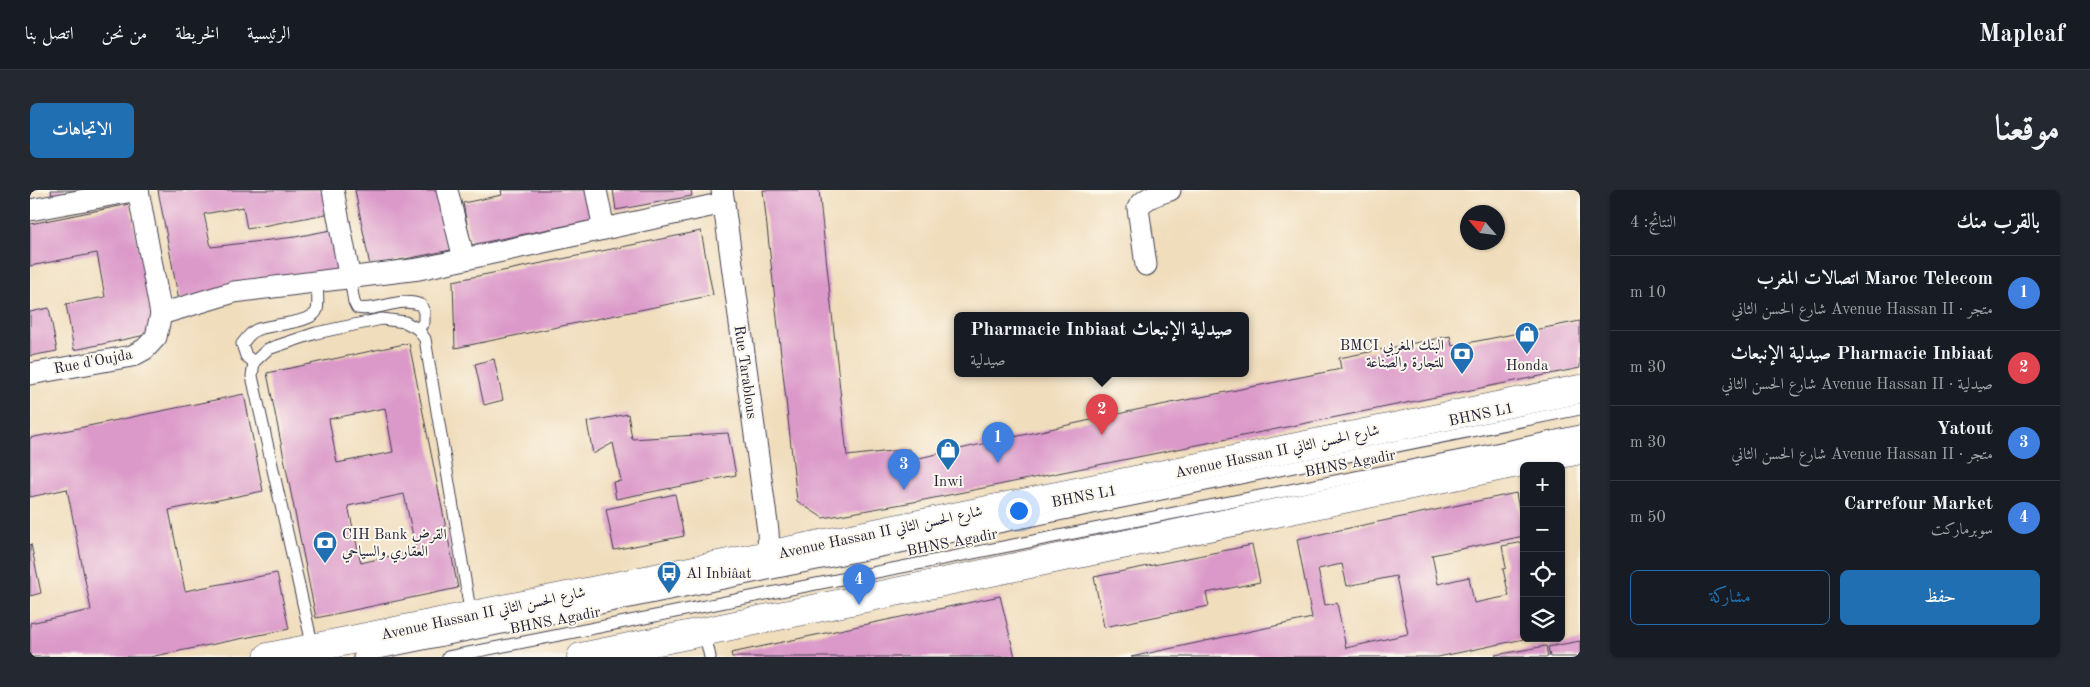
<!DOCTYPE html>
<html lang="ar">
<head>
<meta charset="utf-8">
<style>
  body { margin:0; font-family:"Old Standard TT",Amiri,serif; background:#242831; color:#f1f3f6; direction:rtl }
  .controls { position:absolute; right:15px; bottom:15px; display:grid; overflow:hidden; border-radius:8px; box-shadow:0 1px 4px #0004 }
  .controls button { width:45px; height:45px; display:grid; place-items:center; padding:0; border:0; border-bottom:1px solid #363941; background:#171b24; color:#f1f3f6; font:25px sans-serif }
  .compass { position:absolute; left:1430px; top:15px; width:45px; height:45px; border-radius:50%; background:#171b24; box-shadow:0 1px 4px #0004; rotate:298deg }
  .you { position:absolute; left:988px; top:320px; width:18px; height:18px; margin:-12px; border:4px solid #fff; border-radius:50%; background:#1a73e8; box-shadow:0 0 0 8px #1a73e833 }
  .badge { display:grid; place-items:center; width:32px; height:32px; border-radius:50%; background:#1f6fb2; color:#fff; font-size:16px; font-weight:700 }
  .pin { position:absolute; translate:-50% -41px; filter:drop-shadow(0 1px 2px #0008) }
  .pin::after { content:''; position:absolute; top:26px; width:18px; height:15px; background:inherit; clip-path:polygon(0 0,100% 0,50% 100%) }
  .popup { position:absolute; left:924px; top:122px; width:295px; height:65px; box-sizing:border-box; display:grid; place-content:center; border-radius:8px; background:#171b24; filter:drop-shadow(0 1px 4px #0005); font-size:16px; white-space:nowrap; color:#9ea1a6 }
  .popup b { font-size:19px; color:#f1f3f6 }
  .popup::after { content:''; position:absolute; left:50%; top:100%; margin-left:-10px; border:10px solid transparent; border-top-color:#171b24 }
  .list { margin:0; padding:0; list-style:none }
  h2 { display:flex; justify-content:space-between; align-items:center; height:65px; margin:0; padding:0 20px; font-size:21px }
  h2 small { font-size:16px; font-weight:400; color:#9ea1a6 }
  .list li { display:grid; grid-template-columns:32px 1fr auto; gap:15px; align-items:center; box-sizing:border-box; height:75px; padding:0 20px; border-top:1px solid #363941 }
  .list b { display:block; font-size:19px; white-space:nowrap }
  .list p { margin:0; font-size:16px; white-space:nowrap; color:#9ea1a6 }
  .list em { font-size:16px; font-style:normal; color:#9ea1a6 }
  .actions { display:flex; gap:10px; padding:15px 20px }
  .actions a { flex:1; padding:11px 0; border:1px solid #1f6fb2; border-radius:8px; text-align:center; font-size:18px; color:#1f6fb2 }
  .actions .main { background:#1f6fb2; color:#fff }
  .icon { flex:none; width:28px; height:28px; fill:none; stroke:currentColor; stroke-width:2; stroke-linecap:round; stroke-linejoin:round }
  .map { position:relative; flex:none; width:1550px; height:467px; overflow:hidden; direction:ltr; border-radius:8px }
  header { display:flex; align-items:center; gap:30px; box-sizing:border-box; height:70px; padding:0 25px; background:#171b24; border-bottom:1px solid #363941 }
  header strong { font-size:24px }
  nav { display:flex; gap:28px; margin-inline-start:auto; font-size:18px }
  .intro { display:flex; align-items:center; justify-content:space-between; box-sizing:border-box; height:120px; padding:0 30px }
  h1 { margin:0; font-size:35px }
  .button { padding:12px 22px; border-radius:8px; background:#1f6fb2; color:#fff; font-size:18px; font-weight:700 }
  main { display:flex; gap:30px; padding:0 30px }
  aside { flex:1; background:#171b24; border-radius:8px; box-shadow:0 1px 4px #0004 }
  .map>svg:first-child { display:block }
  .building { fill:#db99c9; fill-rule:evenodd }
  .lines { fill:none; stroke-linecap:round; stroke-linejoin:round }
  .service-casing { stroke:#413e4e; stroke-width:13 }
  .minor-casing { stroke:#413e4e; stroke-width:23 }
  .tertiary-casing { stroke:#413e4e; stroke-width:29 }
  .service { stroke:#fff; stroke-width:11 }
  .minor { stroke:#fff; stroke-width:21 }
  .tertiary { stroke:#fff; stroke-width:28 }
  .labels { text-anchor:middle; stroke-width:4; stroke-linejoin:round; paint-order:stroke }
  .poi-label { font-size:15px; fill:#22223b; stroke:#fbf7ec }
  .street-label { font-size:15px; fill:#22223b; stroke:#fbf7ec }
</style>
</head>
<body>
<header>
<strong>Mapleaf</strong>
<nav><a>الرئيسية</a><a>الخريطة</a><a>من نحن</a><a>اتصل بنا</a></nav>
</header>
<div class="intro"><h1>موقعنا</h1><a class="button">الاتجاهات</a></div>
<main>
<aside>
<h2>بالقرب منك<small>النتائج: 4</small></h2>
<ul class="list">
<li><span class="badge" style="background:#3f7fe0">1</span><div><b>Maroc Telecom اتصالات المغرب</b><p>متجر · Avenue Hassan II شارع الحسن الثاني</p></div><em>10 m</em></li>
<li><span class="badge" style="background:#e0444e">2</span><div><b>Pharmacie Inbiaat صيدلية الإنبعاث</b><p>صيدلية · Avenue Hassan II شارع الحسن الثاني</p></div><em>30 m</em></li>
<li><span class="badge" style="background:#3f7fe0">3</span><div><b>Yatout</b><p>متجر · Avenue Hassan II شارع الحسن الثاني</p></div><em>30 m</em></li>
<li><span class="badge" style="background:#3f7fe0">4</span><div><b>Carrefour Market</b><p>سوبرماركت</p></div><em>50 m</em></li>
</ul>
<div class="actions"><a class="main">حفظ</a><a>مشاركة</a></div>
</aside>
<div class="map">
<svg width="1550" height="467" viewBox="0 0 1550 467">
  <rect width="100%" height="100%" fill="#fbf7ec"/>
  <filter id="ink" filterUnits="userSpaceOnUse"><feTurbulence type="fractalNoise" baseFrequency=".02" numOctaves="2"/><feDisplacementMap in="SourceGraphic" scale="10" xChannelSelector="R" yChannelSelector="G"/><feConvolveMatrix kernelMatrix="1 2 1 2 8 2 1 2 1" color-interpolation-filters="sRGB"/></filter>
  <filter id="wash" filterUnits="userSpaceOnUse"><feTurbulence type="fractalNoise" baseFrequency=".0096" numOctaves="4" result="noise"/><feDisplacementMap in="SourceGraphic" scale="20" xChannelSelector="R" yChannelSelector="G"/><feGaussianBlur stdDeviation="1.12" result="paint"/><feColorMatrix in="noise" values="0 0 0 0 0 0 0 0 0 0 0 0 0 0 0 0 0 1.4 0 .05"/><feComposite in="paint" operator="in"/></filter>
  <g filter="url(#wash)">
    <rect width="100%" height="100%" fill="#f0ddbc"/>
    <g id="blocks">
      <g class="building">
        <path d="M21,0H72L23,10Z"/>
        <path d="M128,0H297L301,23L217,39L213,17L174,24L181,57L265,47L306,39L314,81L149,111Z"/>
        <path d="M325,0H410L421,60L340,76Z"/>
        <path d="M471,0H563L569,29L441,55L433,13L472,5Z"/>
        <path d="M583,0H661L662,6L586,20Z"/>
        <path d="M733,0H789L817,266L879,259L880,270L1106,220L1311,179L1309,168L1420,146L1422,156L1550,131V178L889,311L793,328L767,311Z"/>
        <path d="M100,14L125,143L44,160L36,114L75,107L67,63L0,76V34Z"/>
        <path d="M671,41L683,105L425,158L423,91Z"/>
        <path d="M19,118L27,161L0,166V122Z"/>
        <path d="M379,153L428,398L286,428L237,183ZM355,218L363,262L307,273L299,229ZM374,304L386,360L331,373L318,316Z"/>
        <path d="M464,169L473,210L454,215L445,174Z"/>
        <path d="M214,204L233,301L139,320L155,401L247,383L259,439L120,467H0V433L61,420L37,299L0,307V248Z"/>
        <path d="M598,224L602,249L698,243L706,285L586,309L583,292L591,291L583,253L563,264L557,232Z"/>
        <path d="M1486,303L1494,346L1402,365L1408,394L1439,387L1444,413L1479,406L1473,379L1476,378L1472,356L1494,352V449L1408,467H1101L1282,428L1267,349ZM1312,374L1317,396L1366,386L1378,444L1316,458L1307,413L1295,415L1288,379Z"/>
        <path d="M645,304L654,346L584,360L576,319Z"/>
        <path d="M1,354L11,403L0,406V355Z"/>
        <path d="M1222,355L1230,392L1176,403L1179,416L1074,437L1064,387Z"/>
        <path d="M970,406L985,467H702L701,463Z"/>
        <path d="M1550,451V467H1520L1518,457Z"/>
        <path d="M1516,456L1518,467H1466L1465,465Z"/>
      </g>
    </g>
  </g>
  <g filter="url(#ink)">
    <use href="#blocks" fill-opacity="0" stroke="#413e4e" stroke-width="1"/>
    <g class="lines">
      <defs>
        <g id="service">
          <path d="M320,89L324,112L327,118C349,122 369,106 391,115L394,122V132L388,139"/>
          <path d="M224,172L216,166L212,154C216,149 220,143 226,140C238,134 283,134 287,120C289,112 287,101 287,92"/>
          <path d="M674,440L680,467"/>
          <path d="M283,458L222,186L224,172L238,159L286,143L352,129L375,132L388,139L395,149L441,426"/>
          <path d="M329,467L1550,219"/>
          <path d="M418,467L1452,262L1550,241"/>
        </g>
        <g id="minor">
          <path d="M303,0L320,89"/>
          <path d="M417,0L434,69"/>
          <path d="M566,0L574,39"/>
          <path d="M692,0L738,341L739,365"/>
          <path d="M0,20L108,0"/>
          <path d="M1116,75L1108,18C1115,7 1128,4 1140,0"/>
          <path d="M131,124L204,102L389,79L694,13"/>
          <path d="M0,184L102,166L115,159L126,147L131,124L108,0"/>
        </g>
        <g id="tertiary">
          <path d="M238,467L1550,199"/>
          <path d="M551,467L1550,260"/>
        </g>
      </defs>
      <use href="#service" class="service-casing"/>
      <use href="#minor" class="minor-casing"/>
      <use href="#tertiary" class="tertiary-casing"/>
      <use href="#service" class="service"/>
      <use href="#minor" class="minor"/>
      <use href="#tertiary" class="tertiary"/>
    </g>
  </g>
  <defs>
    <symbol id="shop-pin" viewBox="-11 -11 22 30"><path d="M0 17L-7.5 6A9.5 9.5 0 1 1 7.5 6Z" fill="#1f6fb2" stroke="#fbf7ec"/><path d="M-5-2.5h2.3a2.7 3.5 0 0 1 5.4 0H5L5.5 6h-11ZM-1.5-2.5h3a1.5 2.3 0 0 0-3 0Z" fill="#fff"/></symbol>
    <symbol id="bank-pin" viewBox="-11 -11 22 30"><path d="M0 17L-7.5 6A9.5 9.5 0 1 1 7.5 6Z" fill="#1f6fb2" stroke="#fbf7ec"/><path d="M-6-4H6V4H-6ZM0-2.3a2.3 2.3 0 1 0 0 4.6a2.3 2.3 0 1 0 0-4.6Z" fill="#fff"/></symbol>
    <symbol id="bus-pin" viewBox="-11 -11 22 30"><path d="M0 17L-7.5 6A9.5 9.5 0 1 1 7.5 6Z" fill="#1f6fb2" stroke="#fbf7ec"/><path d="M-5-6H5V4H4V6H2V4H-2V6H-4V4H-5ZM-3.5-4V0h7V-4ZM-3.5 1.2v1.5H-2V1.2ZM2 1.2v1.5H3.5V1.2Z" fill="#fff"/></symbol>
  </defs>
  <g fill-rule="evenodd">
    <use href="#shop-pin" x="1483" y="130" width="28" height="38"/>
    <use href="#bank-pin" x="1418" y="150" width="28" height="38"/>
    <use href="#shop-pin" x="904" y="246" width="28" height="38"/>
    <use href="#bank-pin" x="281" y="339" width="28" height="38"/>
    <use href="#bus-pin" x="625" y="369" width="28" height="38"/>
  </g>
  <g class="labels">
    <g class="poi-label">
      <text x="1414" y="160" text-anchor="end">BMCI البنك المغربي<tspan x="1414" dy="17">للتجارة والصناعة</tspan></text>
      <text x="1497" y="180">Honda</text>
      <text x="918" y="296">Inwi</text>
      <text x="312" y="349" text-anchor="start">CIH Bank القرض<tspan x="312" dy="17">العقاري والسياحي</tspan></text>
      <text x="656" y="388" text-anchor="start">Al Inbiâat</text>
    </g>
    <g class="street-label">
      <text transform="translate(63 171) rotate(-11)" y="5">Rue d'Oujda</text>
      <text transform="translate(716 182) rotate(82)" y="5">Rue Tarablous</text>
      <text transform="translate(1451 224) rotate(-12)" y="5">BHNS L1</text>
      <text transform="translate(1247 261) rotate(-12)" y="5">Avenue Hassan II شارع الحسن الثاني</text>
      <text transform="translate(1320 273) rotate(-11)" y="5">BHNS Agadir</text>
      <text transform="translate(1054 306) rotate(-11)" y="5">BHNS L1</text>
      <text transform="translate(850 342) rotate(-12)" y="5">Avenue Hassan II شارع الحسن الثاني</text>
      <text transform="translate(922 352) rotate(-11)" y="5">BHNS Agadir</text>
      <text transform="translate(453 423) rotate(-12)" y="5">Avenue Hassan II شارع الحسن الثاني</text>
      <text transform="translate(525 430) rotate(-11)" y="5">BHNS Agadir</text>
    </g>
  </g>
</svg>
<div class="controls">
<button>+</button>
<button>−</button>
<button><svg class="icon" aria-label="locate" viewBox="0 0 24 24"><circle cx="12" cy="12" r="6"/><path d="M12 2v4M12 18v4M2 12h4M18 12h4"/></svg></button>
<button><svg class="icon" aria-label="layers" viewBox="0 0 24 24"><path d="M12 4l9 5-9 5-9-5zM3 14l9 5 9-5"/></svg></button>
</div>
<svg class="compass" viewBox="-18 -18 36 36"><path d="M0-13l5 13h-10z" fill="#e53935"/><path d="M0 13l5-13h-10z" fill="#9ea1a6"/></svg>
<div class="you"></div>
<div class="pin badge" style="left:968px;top:273px;background:#3f7fe0">1</div>
<div class="pin badge" style="left:1072px;top:245px;background:#e0444e">2</div>
<div class="popup"><b>Pharmacie Inbiaat صيدلية الإنبعاث</b>صيدلية</div>
<div class="pin badge" style="left:874px;top:300px;background:#3f7fe0">3</div>
<div class="pin badge" style="left:829px;top:415px;background:#3f7fe0">4</div>
</div>
</main>
</body>
</html>
